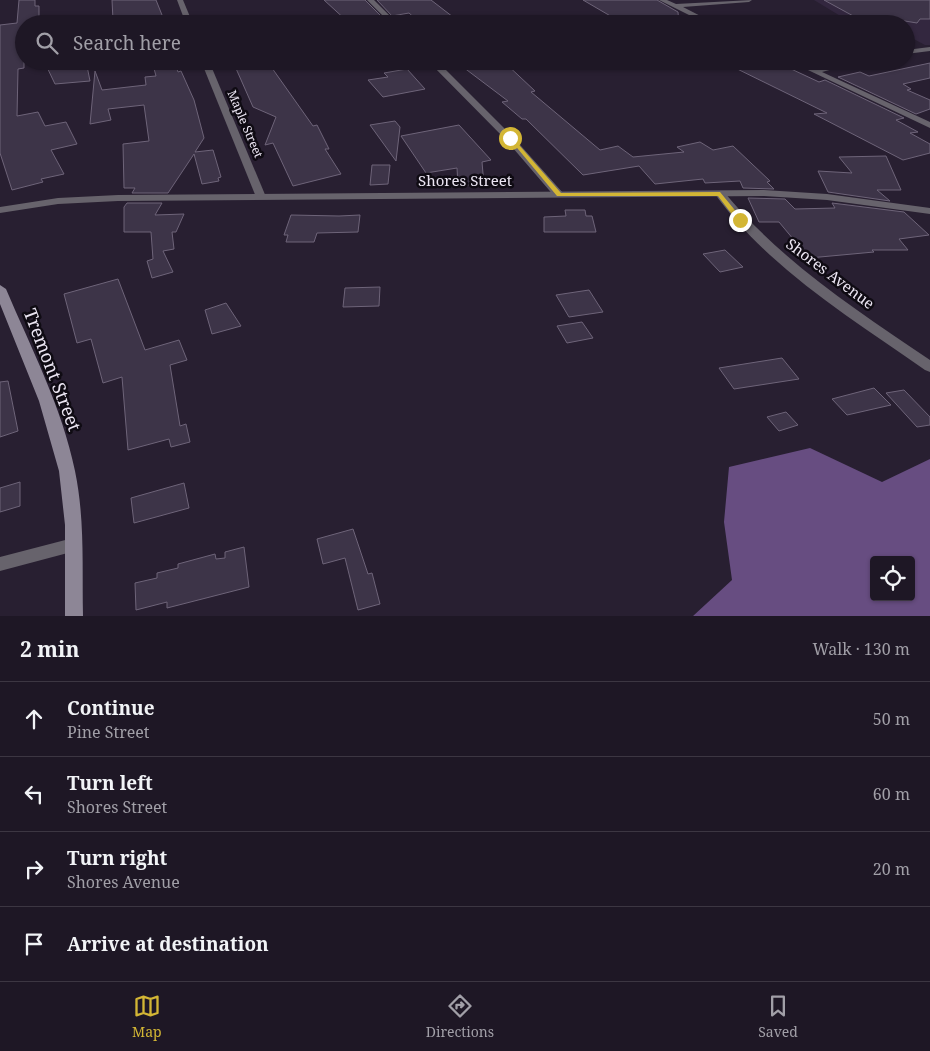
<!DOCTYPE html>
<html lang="en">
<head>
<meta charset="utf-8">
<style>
  body { margin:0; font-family:"Noto Serif",serif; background:#26202d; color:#f1f3f6 }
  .controls { position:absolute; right:15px; bottom:15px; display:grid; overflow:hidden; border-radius:5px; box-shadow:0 1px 4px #0004 }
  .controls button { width:45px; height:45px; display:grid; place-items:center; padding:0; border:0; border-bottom:1px solid #3c3642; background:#1e1725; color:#f1f3f6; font:25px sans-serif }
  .stop { position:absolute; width:15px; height:15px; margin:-11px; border:4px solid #d3b635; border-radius:50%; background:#fff }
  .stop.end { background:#d3b635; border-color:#fff; box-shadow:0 1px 5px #0008 }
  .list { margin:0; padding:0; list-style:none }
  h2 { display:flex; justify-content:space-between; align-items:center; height:65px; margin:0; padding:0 20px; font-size:21px }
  h2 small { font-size:16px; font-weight:400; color:#a19fa7 }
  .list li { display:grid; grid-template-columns:32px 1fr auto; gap:15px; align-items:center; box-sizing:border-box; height:75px; padding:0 20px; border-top:1px solid #3c3642 }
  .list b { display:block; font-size:19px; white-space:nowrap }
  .list p { margin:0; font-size:16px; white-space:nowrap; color:#a19fa7 }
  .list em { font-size:16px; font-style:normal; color:#a19fa7 }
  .icon { flex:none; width:28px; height:28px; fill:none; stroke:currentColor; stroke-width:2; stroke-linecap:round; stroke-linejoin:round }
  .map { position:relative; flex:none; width:930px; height:616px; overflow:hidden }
  .search { position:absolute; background:#1e1725; box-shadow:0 1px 4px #0004; left:15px; right:15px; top:15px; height:55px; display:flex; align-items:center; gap:12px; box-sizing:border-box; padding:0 18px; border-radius:28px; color:#a19fa7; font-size:19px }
  .sheet { height:365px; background:#1e1725 }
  nav { display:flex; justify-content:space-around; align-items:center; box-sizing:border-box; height:70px; border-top:1px solid #3c3642; background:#1e1725; font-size:14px; color:#a19fa7 }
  nav a { display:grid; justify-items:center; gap:2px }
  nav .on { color:#d3b635 }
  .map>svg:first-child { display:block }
  .built { fill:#33273f }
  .forest { fill:#674d81; fill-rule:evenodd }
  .building { fill:#3d3448; stroke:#6e6479 }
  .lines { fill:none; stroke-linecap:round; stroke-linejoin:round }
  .minor { fill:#67636c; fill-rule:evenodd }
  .tertiary { fill:#67636c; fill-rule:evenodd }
  .secondary { fill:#8d8696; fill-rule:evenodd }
  .route { fill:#d3b635 }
  .labels { text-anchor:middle; stroke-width:5; stroke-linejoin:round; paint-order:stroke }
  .far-street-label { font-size:12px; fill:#ece6f3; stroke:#0f0b13 }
  .street-label { font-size:15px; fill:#ece6f3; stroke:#0f0b13 }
  .near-street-label { font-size:18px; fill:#ece6f3; stroke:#0f0b13 }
</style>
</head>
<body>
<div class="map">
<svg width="930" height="616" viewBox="0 0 930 616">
  <rect width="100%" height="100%" fill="#281f31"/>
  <path class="built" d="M814,0H926L930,2V45H925L906,35V24H834L830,22L847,20Z"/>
  <path class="forest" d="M810,448L882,482L930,459V616H693L732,580L724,522L729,467ZM874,560H911V597H874Z"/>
  <g class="building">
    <path d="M19,0H35V6H39V24H24V68L18,69L17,116L38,112L45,126L66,122L77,144L51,150L64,174L41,179L43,182L12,190L0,153V25L17,23Z"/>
    <path d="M112,0H156L164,20L132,24L131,19L113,20Z"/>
    <path d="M324,0H365L382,17L348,22Z"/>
    <path d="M377,0H431L453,17L419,22L409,13L392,16Z"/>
    <path d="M583,0H657L678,12L679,24H665L651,17L619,21Z"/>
    <path d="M824,0H930V19H920L917,23L899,20L866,23Z"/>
    <path d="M44,61H86L90,81L55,84Z"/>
    <path d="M152,61H174L178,72L181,71L194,100L204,138L195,152L213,150L221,177L218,178L219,181L202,184L194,154L168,193H132L135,188H124L123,144L149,141L144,105L108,109L111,120L90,124L95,71L102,90L146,85L145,77L156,76Z"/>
    <path d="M255,61H267L313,126L317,125L329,149H325L341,174L293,186L273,143L265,145L276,117L253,107L234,64Z"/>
    <path d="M455,61H503L535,91L531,92L600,150L618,146L633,157L684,152L677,147L700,142L713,150L733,146L770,181L767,182L774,189L743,188L740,181L705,183L703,179L655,184L639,166L583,175L526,119H522L502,102L508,101Z"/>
    <path d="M721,61H774L819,82L825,80L904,118L896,120L918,132L910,133L930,144V153L903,160L814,114L827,113Z"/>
    <path d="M930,63V78L903,84L911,89L907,90L930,100V109L916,114L838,77L860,72L869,76Z"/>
    <path d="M407,69L425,89L383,97L368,80L388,77L384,73Z"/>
    <path d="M395,121L400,127L396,161L370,125Z"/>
    <path d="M459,125L491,160L482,162L484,185H458L457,168L426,173L401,136Z"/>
    <path d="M886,156L901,190H877L890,201L828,192L818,171L852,173L839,157Z"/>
    <path d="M372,165H390L388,184L370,185Z"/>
    <path d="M748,198L785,199L795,209L835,208L832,203L904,212L929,235L899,239L908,250H872L874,252L809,258L779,222H759Z"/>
    <path d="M127,203H162L155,215L184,214L176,232H172L174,249L163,251L173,272L152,278L147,261L153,259L151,232H124V207Z"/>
    <path d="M565,210H585L586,216H592L596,232H544V217L566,216Z"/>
    <path d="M291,215L339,216L360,215L358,232L317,233L314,242H286L288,235H284Z"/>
    <path d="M725,250L743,267L720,272L703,254Z"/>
    <path d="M118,279L145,350L179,340L187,360L170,365L180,426L186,424L190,442L171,447L169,439L128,450L122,377L103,383L91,339L77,343L64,294Z"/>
    <path d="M380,287L379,306L343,307L345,288Z"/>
    <path d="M589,290L603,312L569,317L556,295Z"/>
    <path d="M226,303L241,326L212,334L205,310Z"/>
    <path d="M582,322L593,338L567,343L557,326Z"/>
    <path d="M782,358L799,379L734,389L719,368Z"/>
    <path d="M8,381L18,431L0,437V382Z"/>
    <path d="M874,388L891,405L847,415L832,399Z"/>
    <path d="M904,390L930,417V425L917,427L886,393Z"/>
    <path d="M786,412L798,425L779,431L767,417Z"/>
    <path d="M20,482V506L0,512V488Z"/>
    <path d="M184,483L189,508L134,523L131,498Z"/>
    <path d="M353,529L368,574L372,573L380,604L358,610L345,558L323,564L317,539Z"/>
    <path d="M244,547L249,587L167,608V602L136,610L135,583L157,578V573L178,568V564L215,554L216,559L225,558V552Z"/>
  </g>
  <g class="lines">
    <g class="minor">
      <path d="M177,0H183L193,24H186Z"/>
      <path d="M367,0H374L398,24H391Z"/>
      <path d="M659,0H667L676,4L752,0L749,2L683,7L716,24H707Z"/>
      <path d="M930,47V51L906,54V50Z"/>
      <path d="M201,61H209L266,197L265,199H257L256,197Z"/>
      <path d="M428,61H437L513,137L563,193V197H555L507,141Z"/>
      <path d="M789,61H800L815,68L848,61H863L822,72L930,122V128Z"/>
      <path d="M720,191L724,192C783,263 855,309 930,360V372L925,370C851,318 769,269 715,194Z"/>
      <path d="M73,538L79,540L82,545L79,550L0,571V557Z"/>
    </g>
    <path class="tertiary" d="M764,190L827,194L930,208V214L827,200L764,196L118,201L58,204L0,213V207L58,198L118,195Z"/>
    <path class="secondary" d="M0,285L6,289C31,348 62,407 75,471C85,519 82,568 83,616H65V525L59,471L39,401L0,304Z"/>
  </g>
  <path class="route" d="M508,137H512L561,193L720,192L743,220L737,221L718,196H557Z"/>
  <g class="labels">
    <g class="far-street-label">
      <text transform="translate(245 124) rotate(67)" y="4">Maple Street</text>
    </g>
    <g class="street-label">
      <text x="465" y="186">Shores Street</text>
      <text transform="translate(830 274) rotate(37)" y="5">Shores Avenue</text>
    </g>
    <g class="near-street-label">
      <text transform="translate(52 370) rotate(69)" y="6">Tremont Street</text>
    </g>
  </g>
</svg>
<div class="controls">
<button><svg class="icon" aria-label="locate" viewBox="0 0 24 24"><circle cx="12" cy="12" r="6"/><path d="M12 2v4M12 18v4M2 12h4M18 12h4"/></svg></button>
</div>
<div class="stop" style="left:510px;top:138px"></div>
<div class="stop end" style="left:740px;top:220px"></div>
<div class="search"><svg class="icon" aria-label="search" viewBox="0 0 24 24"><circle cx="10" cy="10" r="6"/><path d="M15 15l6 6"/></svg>Search here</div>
</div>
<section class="sheet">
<h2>2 min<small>Walk · 130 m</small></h2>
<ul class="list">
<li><svg class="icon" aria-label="ahead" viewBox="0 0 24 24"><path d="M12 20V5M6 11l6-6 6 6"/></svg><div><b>Continue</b><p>Pine Street</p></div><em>50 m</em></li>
<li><svg class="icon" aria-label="left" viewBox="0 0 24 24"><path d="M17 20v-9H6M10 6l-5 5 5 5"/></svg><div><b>Turn left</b><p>Shores Street</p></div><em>60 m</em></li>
<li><svg class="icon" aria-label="right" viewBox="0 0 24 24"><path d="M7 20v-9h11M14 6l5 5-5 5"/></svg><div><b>Turn right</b><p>Shores Avenue</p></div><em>20 m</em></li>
<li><svg class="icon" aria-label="arrive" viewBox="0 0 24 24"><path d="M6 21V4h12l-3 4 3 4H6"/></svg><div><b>Arrive at destination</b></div></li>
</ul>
</section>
<nav>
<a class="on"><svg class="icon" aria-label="map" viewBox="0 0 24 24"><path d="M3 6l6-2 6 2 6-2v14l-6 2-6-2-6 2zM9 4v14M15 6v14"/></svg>Map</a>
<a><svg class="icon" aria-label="directions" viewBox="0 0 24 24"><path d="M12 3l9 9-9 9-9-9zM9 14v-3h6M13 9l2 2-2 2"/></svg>Directions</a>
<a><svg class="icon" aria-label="saved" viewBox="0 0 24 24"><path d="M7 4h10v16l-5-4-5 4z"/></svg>Saved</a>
</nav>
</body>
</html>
